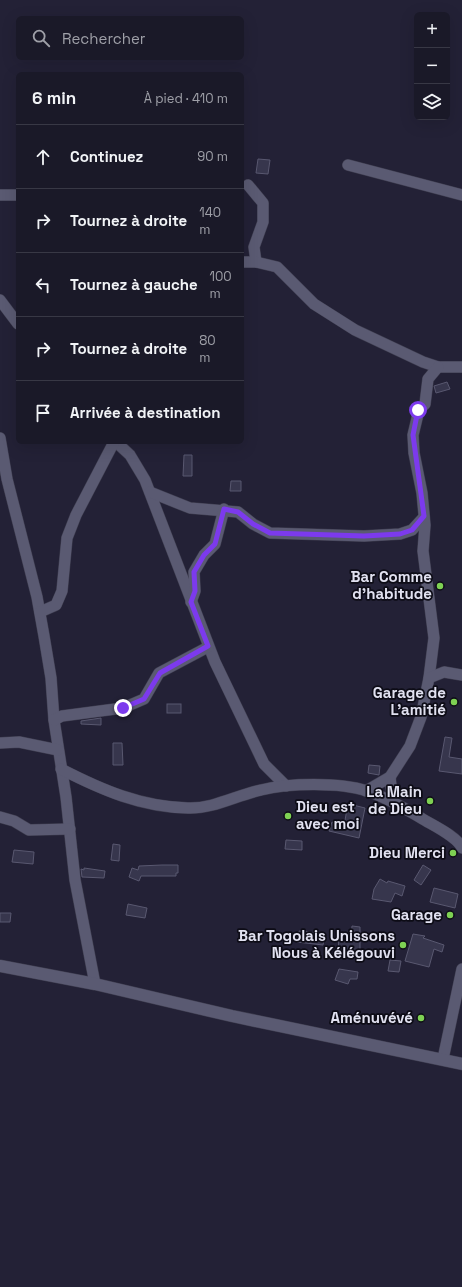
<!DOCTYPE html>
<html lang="fr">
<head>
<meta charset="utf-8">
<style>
  body { margin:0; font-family:"Space Grotesk",sans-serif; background:#272634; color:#f1f3f6 }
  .controls { position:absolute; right:12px; top:12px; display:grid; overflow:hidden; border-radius:6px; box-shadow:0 4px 16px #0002 }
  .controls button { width:36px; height:36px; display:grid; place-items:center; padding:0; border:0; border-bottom:1px solid #383845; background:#1a1928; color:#f1f3f6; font:20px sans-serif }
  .stop { position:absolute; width:12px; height:12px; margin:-9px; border:3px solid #7c3aed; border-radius:50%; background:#fff }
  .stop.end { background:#7c3aed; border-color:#fff; box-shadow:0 1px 4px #0008 }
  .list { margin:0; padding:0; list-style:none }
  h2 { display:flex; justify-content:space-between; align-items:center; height:52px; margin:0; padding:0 16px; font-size:17px }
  h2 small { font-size:13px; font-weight:400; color:#9fa0a8 }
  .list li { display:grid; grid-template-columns:26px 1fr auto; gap:12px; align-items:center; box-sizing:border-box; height:64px; padding:0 16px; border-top:1px solid #383845 }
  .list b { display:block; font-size:15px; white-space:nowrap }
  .list em { font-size:13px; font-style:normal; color:#9fa0a8 }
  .icon { flex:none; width:22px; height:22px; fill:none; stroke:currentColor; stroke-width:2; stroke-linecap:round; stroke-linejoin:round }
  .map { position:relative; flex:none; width:462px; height:1287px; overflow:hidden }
  .search { position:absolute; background:#1a1928; box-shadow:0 4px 16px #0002; left:16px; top:16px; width:228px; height:44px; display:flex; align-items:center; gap:10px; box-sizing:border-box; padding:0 14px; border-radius:6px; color:#9fa0a8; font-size:15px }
  .panel { position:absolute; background:#1a1928; box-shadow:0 4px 16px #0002; left:16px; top:72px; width:228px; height:372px; border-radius:6px }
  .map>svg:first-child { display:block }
  .building { fill:#37364d; stroke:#595870 }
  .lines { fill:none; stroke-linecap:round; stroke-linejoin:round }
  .minor-casing { stroke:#3f3e50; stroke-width:12 }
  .secondary-casing { stroke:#3f3e50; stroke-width:13 }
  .minor { stroke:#5a5a72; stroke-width:11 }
  .secondary { stroke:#5a5a72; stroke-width:12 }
  .route { stroke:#7c3aed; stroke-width:5 }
  .poi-dot { fill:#7ed153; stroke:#0d0c16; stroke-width:1.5 }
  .labels { text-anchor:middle; stroke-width:3.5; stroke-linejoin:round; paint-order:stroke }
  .poi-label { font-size:15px; font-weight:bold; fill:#e1e1f0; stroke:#0d0c16; text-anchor:end }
</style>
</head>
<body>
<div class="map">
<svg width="462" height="1287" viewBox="0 0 462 1287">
  <rect width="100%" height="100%" fill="#232136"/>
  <g class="building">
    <path d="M258,159L270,160L268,174L256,173Z"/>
    <path d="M447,382L450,389L436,393L434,386Z"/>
    <path d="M184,455H192V476H183Z"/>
    <path d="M231,481H241V491H230Z"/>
    <rect x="167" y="704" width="14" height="9"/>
    <path d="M101,718V725L81,724V721Z"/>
    <path d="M445,737L452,738L449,757L462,759V774L439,771Z"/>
    <path d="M113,743H122L123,765H113Z"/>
    <path d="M369,765L380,766L379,775L368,773Z"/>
    <path d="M353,805L365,808L359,838L329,831L332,822L344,826L347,809L352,810Z"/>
    <path d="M286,840L302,841V850L285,849Z"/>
    <path d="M113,844L120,845L119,861L111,860Z"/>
    <path d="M14,850L34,852L33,864L12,862Z"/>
    <path d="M162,865H178V873H176V876H141L139,881L129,877L132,868L138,870L139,866Z"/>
    <path d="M423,865L431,870L421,885L414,880Z"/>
    <path d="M84,868L105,871L104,878L82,877L81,869L84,870Z"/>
    <path d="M380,879L387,883L388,881L405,886L402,896L395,893L391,902L372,899L374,889Z"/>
    <path d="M434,888L458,894L455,908L430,902Z"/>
    <path d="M128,904L147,908L145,918L126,915Z"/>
    <path d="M0,913H11L10,922H0Z"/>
    <path d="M352,926L360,927V951L338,950L339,938H351Z"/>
    <path d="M299,931L325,934L323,945L297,942Z"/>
    <path d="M413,934L425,936L423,938L444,945L442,952L434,949L429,967L405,961Z"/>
    <path d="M390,960L401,961L399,972L388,971Z"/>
    <path d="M339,969L358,972L357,979H350L348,984L335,980Z"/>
  </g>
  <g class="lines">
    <defs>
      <g id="minor">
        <path d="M348,165L462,195"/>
        <path d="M248,185L263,203V222L254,247L256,262"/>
        <path d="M0,195H18"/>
        <path d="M242,262H256L277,267L314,304L355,330L423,362L438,367H462"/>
        <path d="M0,300L18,324"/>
        <path d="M0,438L7,479L37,597L44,636L51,678L54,720L66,797L75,880L95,984"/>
        <path d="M116,442L130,455L145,480L215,662L264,764L286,786"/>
        <path d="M150,492L190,508L238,512L253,524L270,533L364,536L400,534L412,530L424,517"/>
        <path d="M191,602L195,591L194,572L204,555L215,544L224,509"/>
        <path d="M40,612L56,605L62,591L67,538L76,515L114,442"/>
        <path d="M429,678L434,638L423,551L425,525L422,493L414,453L413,435L419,410L425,404L428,379L438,367"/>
        <path d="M54,720L62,716L123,708L144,699L159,673L208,647"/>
        <path d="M0,743L19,742L58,750"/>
        <path d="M61,769C102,790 141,807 188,808C213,809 237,795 261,790C288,783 340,782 367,791C386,797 404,808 421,818C432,825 457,836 462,848"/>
        <path d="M390,777L393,802"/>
        <path d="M366,791L390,777L410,746L421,717L429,678L444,672L462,675"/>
        <path d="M0,817L14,821L29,830L70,829"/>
        <path d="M443,1059L462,969"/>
      </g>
      <path id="secondary" d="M0,966L95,984L232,1016L462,1064"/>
    </defs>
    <use href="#minor" class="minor-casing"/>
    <use href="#secondary" class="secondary-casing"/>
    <use href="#minor" class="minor"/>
    <use href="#secondary" class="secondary"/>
  </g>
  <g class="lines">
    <path class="route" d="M123,708L144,699L160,673L208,646L191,602L195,591L194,572L204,555L215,544L224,509L238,512L253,524L270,533L364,536L400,534L412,530L424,516L413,435L418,410"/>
  </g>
  <g class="poi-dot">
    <circle cx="440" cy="586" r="4"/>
    <circle cx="454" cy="702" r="4"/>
    <circle cx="430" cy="801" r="4"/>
    <circle cx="288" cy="816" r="4"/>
    <circle cx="453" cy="853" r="4"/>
    <circle cx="450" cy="915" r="4"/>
    <circle cx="403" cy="945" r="4"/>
    <circle cx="421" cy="1018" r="4"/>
  </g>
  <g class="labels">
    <g class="poi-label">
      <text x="432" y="582">Bar Comme<tspan x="432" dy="17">d'habitude</tspan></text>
      <text x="446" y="698">Garage de<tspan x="446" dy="17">L'amitié</tspan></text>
      <text x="422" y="797">La Main<tspan x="422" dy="17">de Dieu</tspan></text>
      <text x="296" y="812" text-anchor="start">Dieu est<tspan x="296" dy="17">avec moi</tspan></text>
      <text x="445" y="858">Dieu Merci</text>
      <text x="442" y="920">Garage</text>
      <text x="395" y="941">Bar Togolais Unissons<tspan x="395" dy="17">Nous à Kélégouvi</tspan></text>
      <text x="413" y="1023">Aménuvévé</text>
    </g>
  </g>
</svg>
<div class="controls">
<button>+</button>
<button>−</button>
<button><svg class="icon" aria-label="layers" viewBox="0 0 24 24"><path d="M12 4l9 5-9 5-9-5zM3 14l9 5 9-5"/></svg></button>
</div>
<div class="stop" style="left:418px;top:410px"></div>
<div class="stop end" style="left:123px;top:708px"></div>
<div class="search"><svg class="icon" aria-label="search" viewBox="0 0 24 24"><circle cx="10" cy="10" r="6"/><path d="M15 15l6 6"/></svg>Rechercher</div>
<section class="panel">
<h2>6 min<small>À pied · 410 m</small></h2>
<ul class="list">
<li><svg class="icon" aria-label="ahead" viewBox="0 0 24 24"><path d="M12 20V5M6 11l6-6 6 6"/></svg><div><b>Continuez</b></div><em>90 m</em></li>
<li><svg class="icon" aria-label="right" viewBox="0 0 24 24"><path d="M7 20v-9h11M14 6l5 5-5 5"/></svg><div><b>Tournez à droite</b></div><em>140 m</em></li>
<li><svg class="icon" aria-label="left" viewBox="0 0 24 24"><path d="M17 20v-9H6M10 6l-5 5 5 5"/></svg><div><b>Tournez à gauche</b></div><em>100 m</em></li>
<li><svg class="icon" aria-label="right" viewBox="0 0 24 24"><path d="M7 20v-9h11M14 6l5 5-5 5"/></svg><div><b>Tournez à droite</b></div><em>80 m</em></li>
<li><svg class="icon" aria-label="arrive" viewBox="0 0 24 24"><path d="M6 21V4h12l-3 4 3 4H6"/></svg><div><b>Arrivée à destination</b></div></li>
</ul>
</section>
</div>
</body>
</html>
